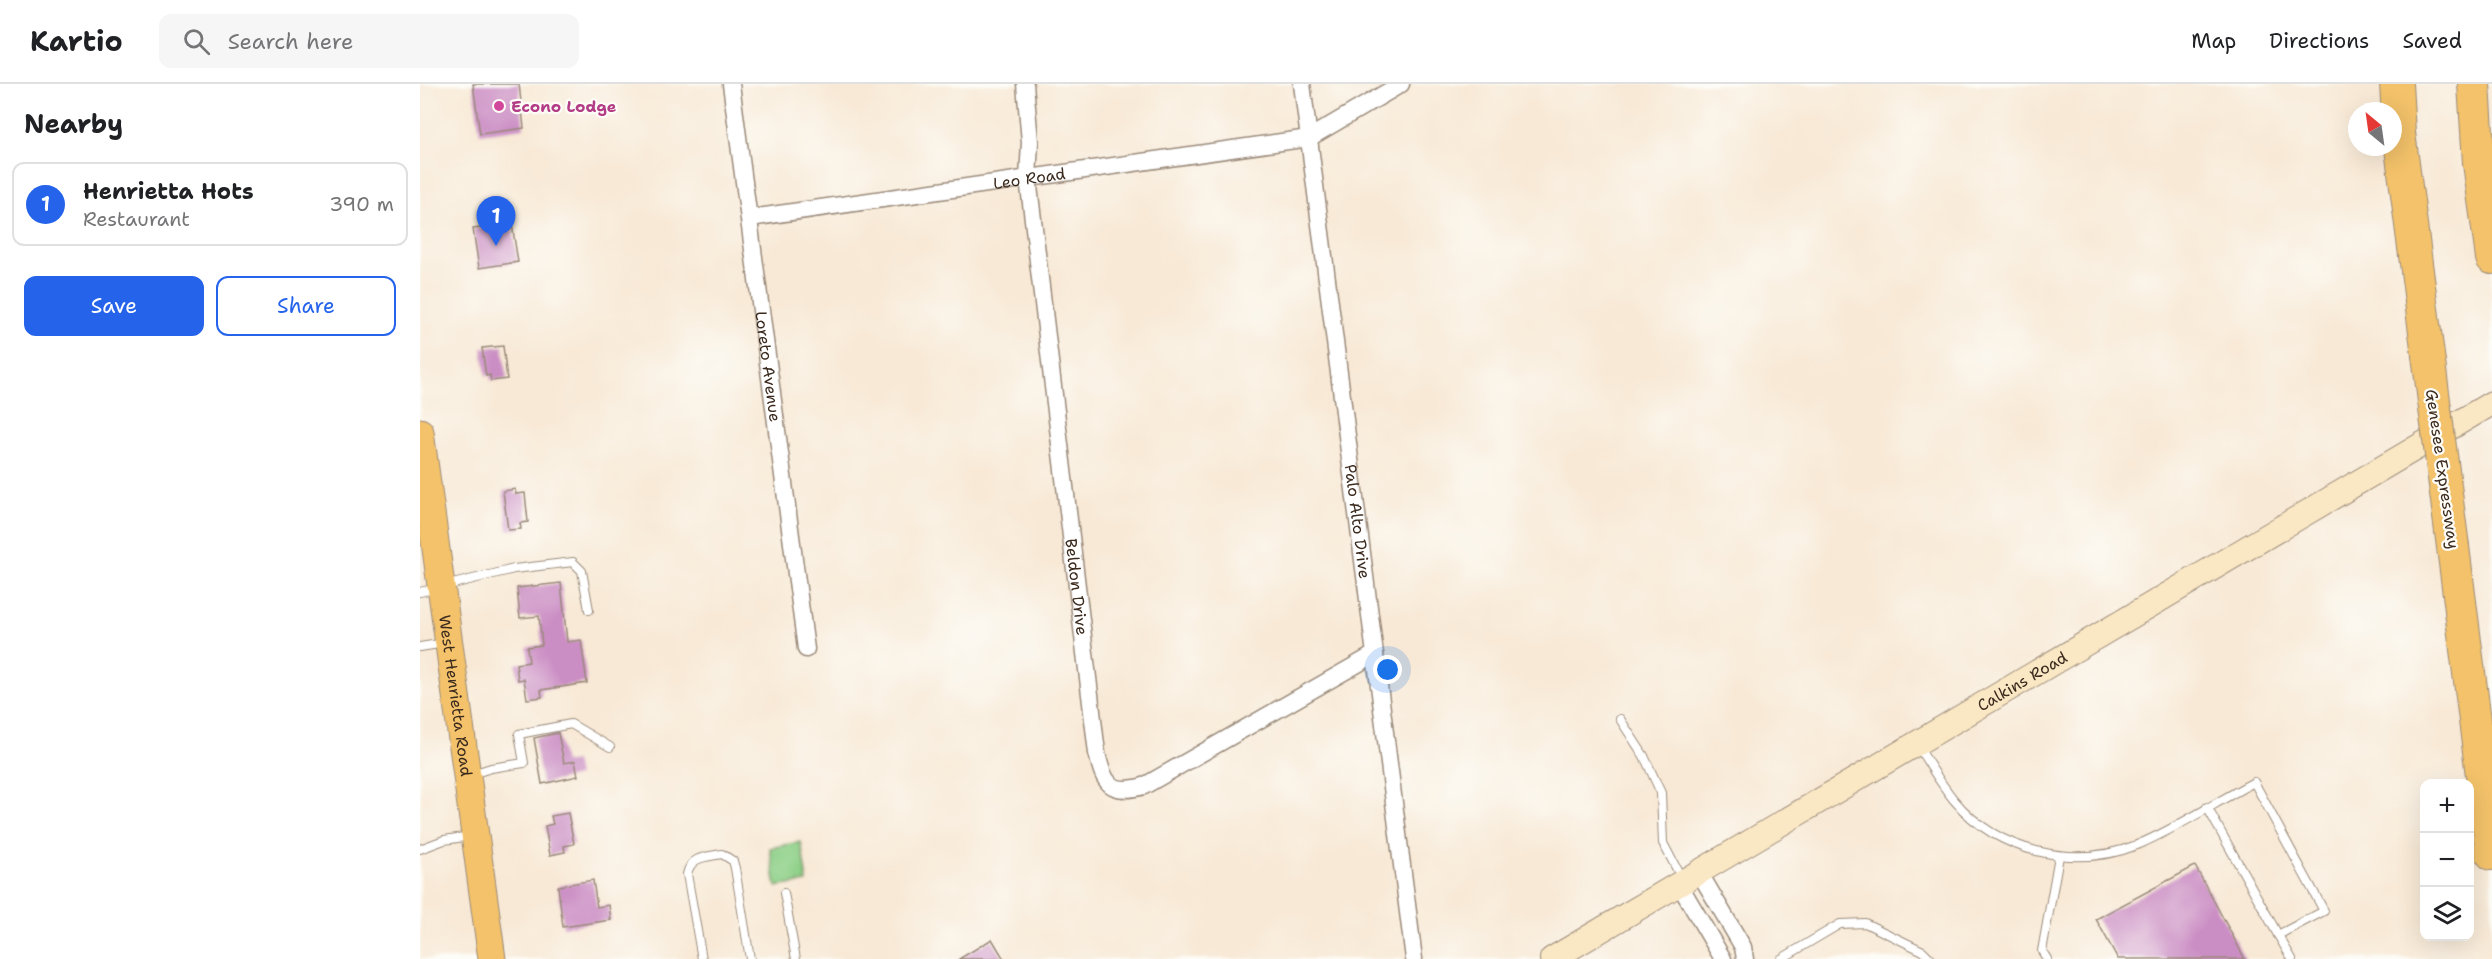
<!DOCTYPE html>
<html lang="en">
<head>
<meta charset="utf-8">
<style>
  body { margin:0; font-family:"Shantell Sans",sans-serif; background:#f6f6f6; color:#202124 }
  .controls { position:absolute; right:18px; bottom:18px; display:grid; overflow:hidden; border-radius:12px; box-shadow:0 6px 24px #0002 }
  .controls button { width:54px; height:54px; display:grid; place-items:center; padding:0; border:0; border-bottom:2px solid #e0e0e0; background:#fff; color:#202124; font:30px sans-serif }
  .compass { position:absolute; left:1928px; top:18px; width:54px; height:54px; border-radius:50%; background:#fff; box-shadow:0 6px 24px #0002; rotate:331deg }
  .you { position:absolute; left:968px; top:586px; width:21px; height:21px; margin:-15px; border:4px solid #fff; border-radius:50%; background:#1a73e8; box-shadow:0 0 0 9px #1a73e833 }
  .badge { display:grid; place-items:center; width:39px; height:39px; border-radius:50%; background:#2563eb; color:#fff; font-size:20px; font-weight:700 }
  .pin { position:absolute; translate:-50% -50px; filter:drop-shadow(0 2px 3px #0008) }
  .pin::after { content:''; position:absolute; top:32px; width:21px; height:18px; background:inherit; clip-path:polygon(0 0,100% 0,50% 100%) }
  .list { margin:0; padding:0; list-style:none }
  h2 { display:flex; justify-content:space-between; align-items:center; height:78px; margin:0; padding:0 24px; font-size:26px }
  h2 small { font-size:20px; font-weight:400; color:#757577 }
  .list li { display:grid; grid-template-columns:39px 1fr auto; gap:18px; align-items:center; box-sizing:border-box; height:84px; margin:0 12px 12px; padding:0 12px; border:2px solid #e0e0e0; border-radius:12px }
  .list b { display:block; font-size:22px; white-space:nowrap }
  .list p { margin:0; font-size:20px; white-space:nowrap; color:#757577 }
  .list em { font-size:20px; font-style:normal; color:#757577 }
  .actions { display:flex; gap:12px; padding:18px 24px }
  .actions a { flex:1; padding:14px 0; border:2px solid #2563eb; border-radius:12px; text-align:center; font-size:21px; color:#2563eb }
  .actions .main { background:#2563eb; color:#fff }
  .icon { flex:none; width:33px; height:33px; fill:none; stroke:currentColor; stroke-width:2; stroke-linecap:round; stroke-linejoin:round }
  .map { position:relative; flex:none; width:2072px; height:875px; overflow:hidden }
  header { display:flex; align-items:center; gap:36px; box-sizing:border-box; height:84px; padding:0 30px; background:#fff; border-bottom:2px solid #e0e0e0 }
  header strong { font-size:28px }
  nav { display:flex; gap:33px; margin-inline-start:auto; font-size:21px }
  .search { width:420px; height:54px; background:#f6f6f6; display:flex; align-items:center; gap:15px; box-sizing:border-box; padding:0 21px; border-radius:12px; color:#757577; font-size:22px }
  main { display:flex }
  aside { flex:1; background:#fff }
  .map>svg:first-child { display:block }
  .green { fill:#8ed088; stroke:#647d53; stroke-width:1.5 }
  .building { fill:#cb8ec4 }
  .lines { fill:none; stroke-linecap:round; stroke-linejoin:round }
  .lane-casing { stroke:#9a8a7a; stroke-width:10 }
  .street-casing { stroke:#9a8a7a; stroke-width:19 }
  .secondary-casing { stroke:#9a8a7a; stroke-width:26 }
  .primary-casing { stroke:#9a8a7a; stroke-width:29 }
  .highway-casing { stroke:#9a8a7a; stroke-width:34 }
  .lane { stroke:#fff; stroke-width:8 }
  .street { stroke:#fff; stroke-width:16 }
  .secondary { stroke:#fae7c3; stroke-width:24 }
  .primary { stroke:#f3c26a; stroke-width:27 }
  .highway { stroke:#f3c26a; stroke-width:32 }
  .highway-bridge-casing { stroke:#9a8a7a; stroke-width:34; stroke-linecap:butt }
  .highway-bridge { stroke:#f3c26a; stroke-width:32 }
  .hotel-dot { fill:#d1479c; stroke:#fdfcf7; stroke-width:2 }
  .labels { text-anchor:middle; stroke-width:4.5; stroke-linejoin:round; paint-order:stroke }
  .hotel-label { font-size:16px; font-weight:bold; fill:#b23c85; stroke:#fdfcf7; text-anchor:start }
  .street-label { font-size:16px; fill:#3b2a1e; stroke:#fdfcf7 }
</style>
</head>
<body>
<header>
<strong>Kartio</strong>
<div class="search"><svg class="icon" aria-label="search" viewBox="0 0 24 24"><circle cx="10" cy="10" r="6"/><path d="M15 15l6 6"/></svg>Search here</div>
<nav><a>Map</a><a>Directions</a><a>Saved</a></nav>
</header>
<main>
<aside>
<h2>Nearby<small></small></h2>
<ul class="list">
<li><span class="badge">1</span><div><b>Henrietta Hots</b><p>Restaurant</p></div><em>390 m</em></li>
</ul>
<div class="actions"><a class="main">Save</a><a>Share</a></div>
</aside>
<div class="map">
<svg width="2072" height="875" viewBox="0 0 2072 875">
  <rect width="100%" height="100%" fill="#fdfcf7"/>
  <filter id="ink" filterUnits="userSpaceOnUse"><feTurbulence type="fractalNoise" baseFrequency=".0167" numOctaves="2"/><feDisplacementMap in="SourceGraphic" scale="12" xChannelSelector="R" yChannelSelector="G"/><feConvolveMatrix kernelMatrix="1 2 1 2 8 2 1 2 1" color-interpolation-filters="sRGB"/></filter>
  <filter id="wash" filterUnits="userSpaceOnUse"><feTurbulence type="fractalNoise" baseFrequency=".008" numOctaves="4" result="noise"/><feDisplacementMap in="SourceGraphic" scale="24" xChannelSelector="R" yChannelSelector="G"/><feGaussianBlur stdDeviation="1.35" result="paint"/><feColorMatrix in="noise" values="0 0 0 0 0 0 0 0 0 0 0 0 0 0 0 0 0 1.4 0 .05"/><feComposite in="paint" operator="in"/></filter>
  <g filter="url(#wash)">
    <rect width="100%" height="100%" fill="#f8e9d6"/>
    <path class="green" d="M381,758L387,798L356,803L350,764Z"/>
    <g id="blocks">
      <g class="building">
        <path d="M53,0H99L104,44L60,50Z"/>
        <path d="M92,140L98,178L59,184L53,145Z"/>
        <path d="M83,262L87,295L71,297L70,291L66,292L62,264Z"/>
        <path d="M95,405L96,410L105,409L108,438L100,439L101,445L88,446L83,407Z"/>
        <path d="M141,499L147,558L161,556L167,599L121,606L122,613L107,615L104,595L98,596L96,580L109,578L107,563L122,561L119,532L100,534L97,504Z"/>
        <path d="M138,649L144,679L155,677L158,692L122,700L114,654Z"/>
        <path d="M148,729L154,760L144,762L145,768L130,771L125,742L133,740L131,732Z"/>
        <path d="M1775,782L1825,875H1698L1676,835Z"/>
        <path d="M173,796L177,823L189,821L191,836L143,843L138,802Z"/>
        <path d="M572,855L584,875H539Z"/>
      </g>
    </g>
  </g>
  <g filter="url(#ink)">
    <use href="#blocks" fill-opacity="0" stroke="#9a8a7a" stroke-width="1.5"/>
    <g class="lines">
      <defs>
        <g id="lane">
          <path d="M0,508L94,485L153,478L162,487L169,526"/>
          <path d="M0,563L25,559"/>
          <path d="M1200,635L1224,672L1241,709L1243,759L1263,797"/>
          <path d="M1498,662C1509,680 1520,699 1534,716C1577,768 1654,786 1717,761C1756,745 1796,718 1834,698L1904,827L1858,851L1787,723"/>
          <path d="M49,691L71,684L104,679L99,650L151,640L190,663"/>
          <path d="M0,765L24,756L51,752"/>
          <path d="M364,809L376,875"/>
          <path d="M1858,851L1872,875"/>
          <path d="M282,875L267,790C271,772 286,773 302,770L313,777L315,784L330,875"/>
          <path d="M1361,875L1420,840L1445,839L1503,867L1511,875"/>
          <path d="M1627,875L1622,867L1639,772"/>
        </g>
        <g id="street">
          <path id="s1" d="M311,0L386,565"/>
          <path id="s2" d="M605,0L610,58L608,94L677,669C684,700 690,711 724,702L955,570"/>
          <path id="s3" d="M882,0L994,875"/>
          <path id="s4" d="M330,134L889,54L981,0"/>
          <path d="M1279,788L1323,863L1325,875"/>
          <path d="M1259,800L1303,875"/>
        </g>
        <g id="secondary">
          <path id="s5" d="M1132,875L2072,319"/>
        </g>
        <g id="primary">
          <path id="s6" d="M0,348L72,875"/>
        </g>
        <g id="highway">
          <path d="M1976,0L1979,49L2008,271"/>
          <path d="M2054,0L2059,79L2072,174"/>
          <path d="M2033,463L2072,770"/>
        </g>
      </defs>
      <use href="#lane" class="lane-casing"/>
      <use href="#street" class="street-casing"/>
      <use href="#secondary" class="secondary-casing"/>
      <use href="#primary" class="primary-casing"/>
      <use href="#highway" class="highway-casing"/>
      <use href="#lane" class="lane"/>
      <use href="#street" class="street"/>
      <use href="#secondary" class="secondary"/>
      <use href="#primary" class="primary"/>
      <use href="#highway" class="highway"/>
      <defs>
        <path id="highway-bridge" d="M2008,271L2033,463"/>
      </defs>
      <use href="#highway-bridge" class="highway-bridge-casing"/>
      <use href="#highway-bridge" class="highway-bridge"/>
    </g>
  </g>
  <circle class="hotel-dot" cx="79" cy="22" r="6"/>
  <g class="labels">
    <g class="hotel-label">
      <text x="91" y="28">Econo Lodge</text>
    </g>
    <g class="street-label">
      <text dy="6" stroke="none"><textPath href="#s4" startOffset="282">Leo Road</textPath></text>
      <text dy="6" stroke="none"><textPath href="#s1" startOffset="285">Loreto Avenue</textPath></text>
      <text transform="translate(2023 385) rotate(82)" y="6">Genesee Expressway</text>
      <text dy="6" stroke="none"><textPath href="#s3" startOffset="441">Palo Alto Drive</textPath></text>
      <text dy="6" stroke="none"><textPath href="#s2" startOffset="506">Beldon Drive</textPath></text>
      <text dy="6" stroke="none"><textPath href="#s5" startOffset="546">Calkins Road</textPath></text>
      <text dy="6" stroke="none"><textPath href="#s6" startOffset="266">West Henrietta Road</textPath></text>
    </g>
  </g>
</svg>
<div class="controls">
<button>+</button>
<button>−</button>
<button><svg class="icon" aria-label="layers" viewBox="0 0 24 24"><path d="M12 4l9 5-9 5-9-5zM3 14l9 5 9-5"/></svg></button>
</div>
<svg class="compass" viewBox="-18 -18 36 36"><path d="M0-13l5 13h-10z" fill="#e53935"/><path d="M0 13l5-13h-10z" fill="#757577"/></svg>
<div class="you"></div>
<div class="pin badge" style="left:76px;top:162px">1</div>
</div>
</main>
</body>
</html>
